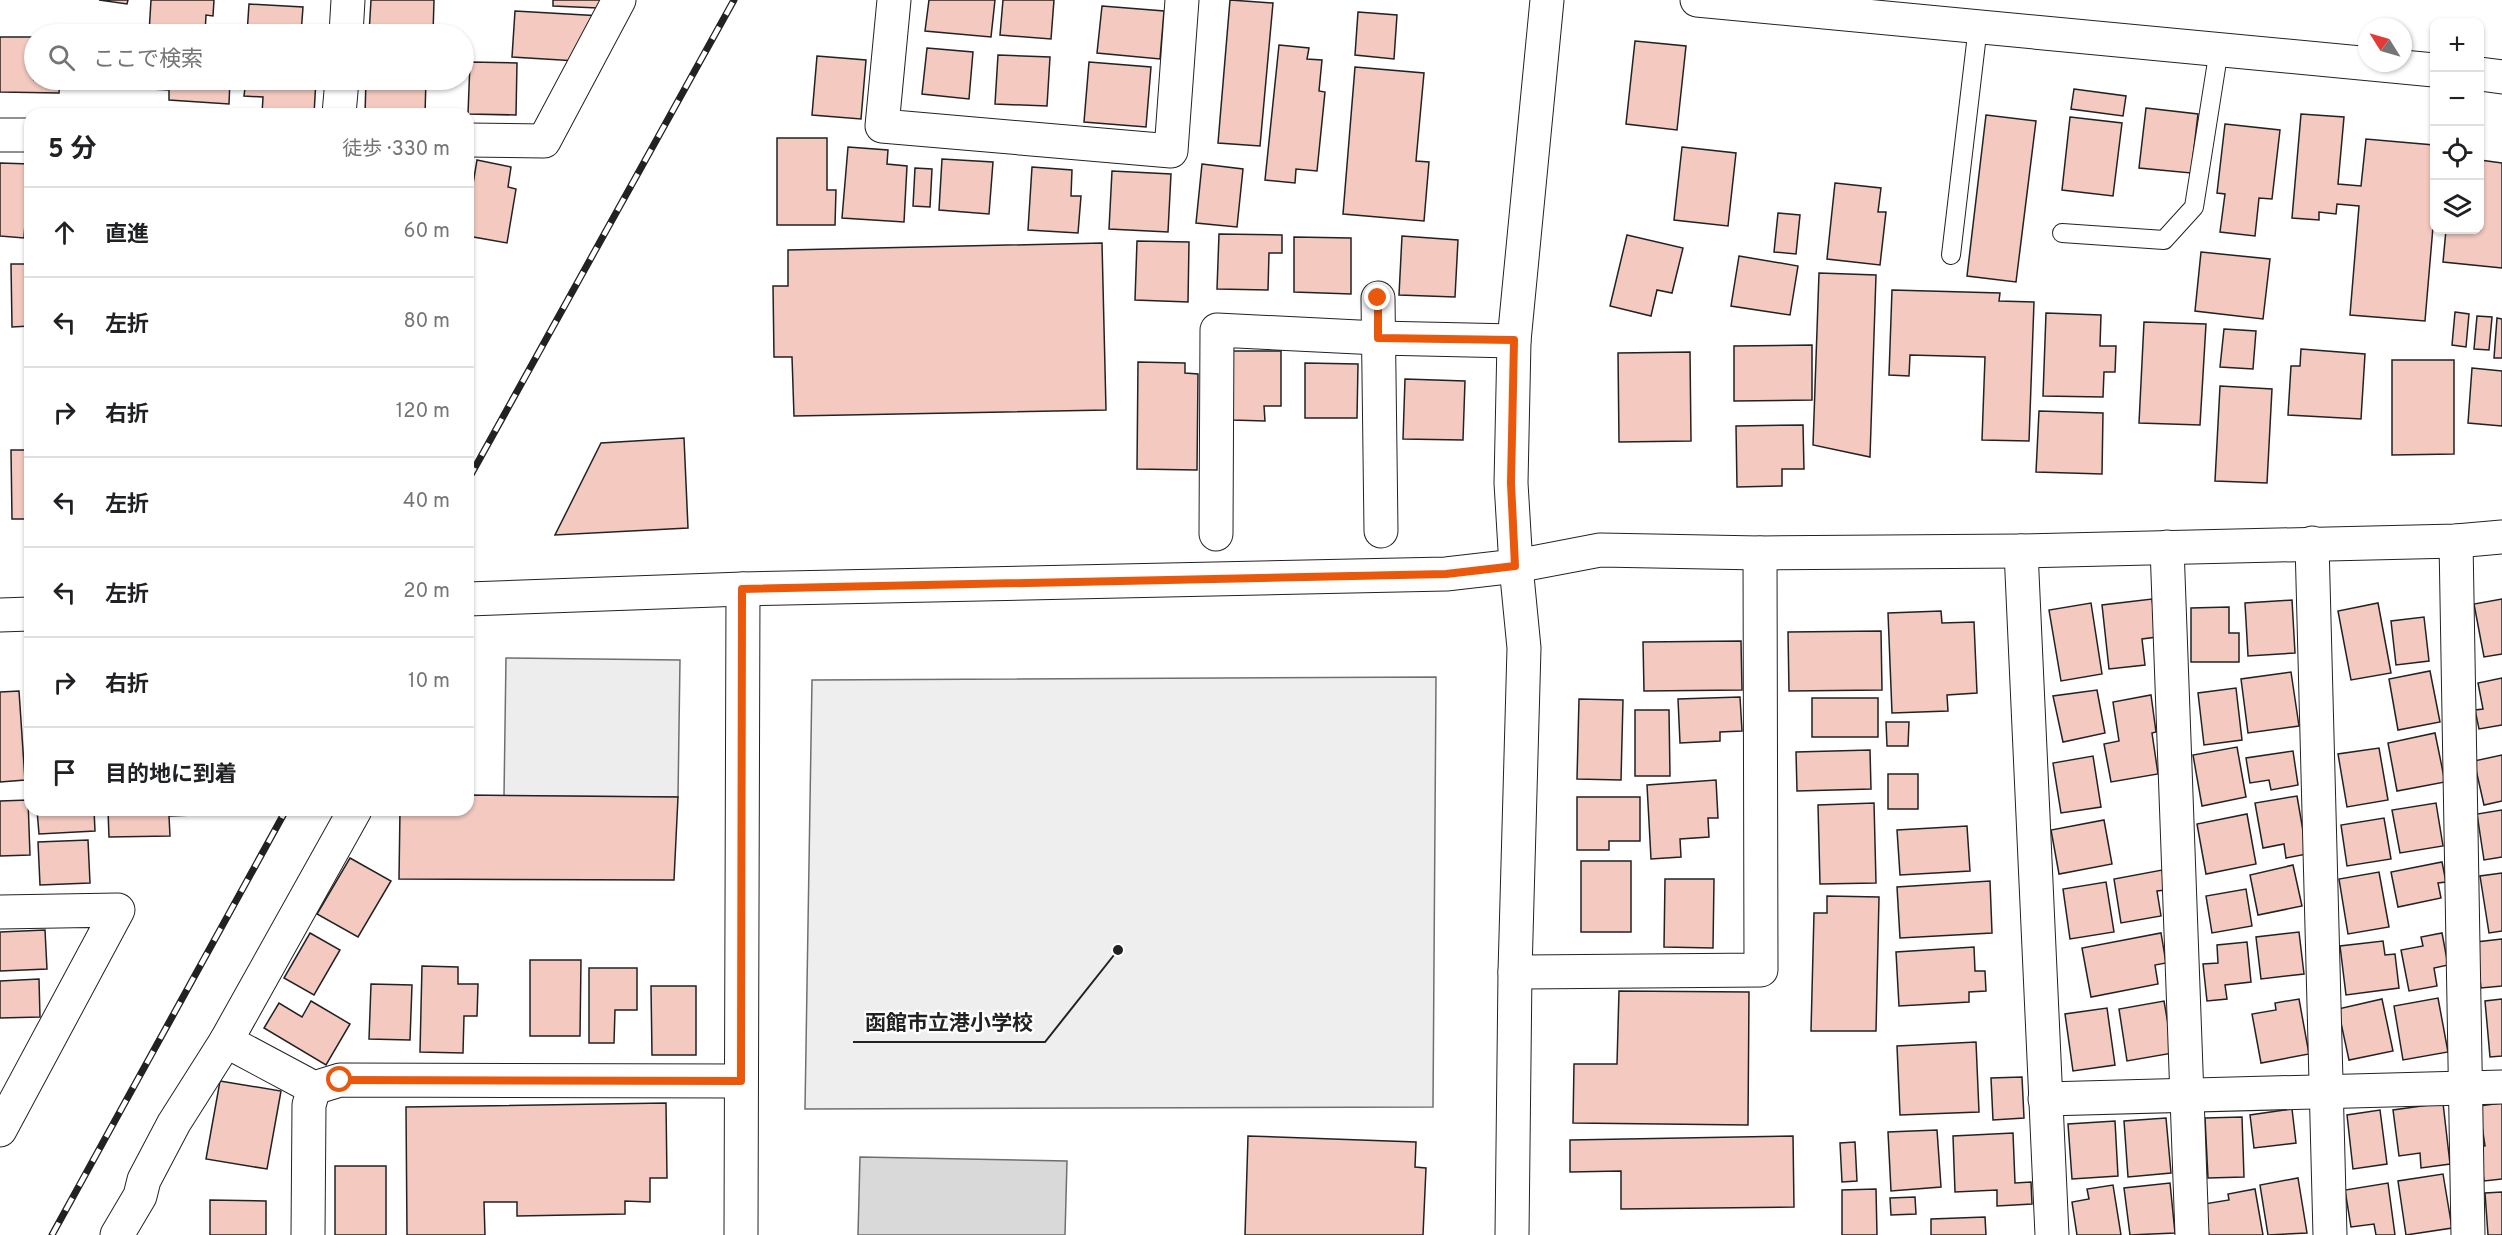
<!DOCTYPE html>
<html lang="ja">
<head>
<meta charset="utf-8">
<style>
  body { margin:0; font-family:Overpass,"Noto Sans JP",sans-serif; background:#f6f6f6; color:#202124 }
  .controls { position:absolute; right:18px; top:18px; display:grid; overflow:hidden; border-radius:12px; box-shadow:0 2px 4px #0004 }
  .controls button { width:54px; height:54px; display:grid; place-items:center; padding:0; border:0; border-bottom:2px solid #e0e0e0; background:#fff; color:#202124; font:30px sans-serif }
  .compass { position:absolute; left:2358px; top:18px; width:54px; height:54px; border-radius:50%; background:#fff; box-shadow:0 2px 4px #0004; rotate:307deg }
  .stop { position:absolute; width:18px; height:18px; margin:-14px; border:4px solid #ea580c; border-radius:50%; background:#fff }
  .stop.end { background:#ea580c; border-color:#fff; box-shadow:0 2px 6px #0008 }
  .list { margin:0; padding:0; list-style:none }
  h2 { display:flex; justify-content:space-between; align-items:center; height:78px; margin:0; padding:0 24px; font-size:26px }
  h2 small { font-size:20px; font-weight:400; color:#757577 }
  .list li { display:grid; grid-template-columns:39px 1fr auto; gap:18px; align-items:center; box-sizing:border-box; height:90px; padding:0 24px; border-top:2px solid #e0e0e0 }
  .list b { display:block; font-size:22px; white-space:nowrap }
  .list em { font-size:20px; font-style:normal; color:#757577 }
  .icon { flex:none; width:33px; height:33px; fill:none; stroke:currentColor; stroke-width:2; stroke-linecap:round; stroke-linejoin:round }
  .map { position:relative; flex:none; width:2502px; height:1235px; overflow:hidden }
  .search { position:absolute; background:#fff; box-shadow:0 2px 4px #0004; left:24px; top:24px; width:450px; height:66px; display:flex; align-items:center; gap:15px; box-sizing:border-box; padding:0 21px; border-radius:33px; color:#757577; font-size:22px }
  .panel { position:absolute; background:#fff; box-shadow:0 2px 4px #0004; left:24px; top:108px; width:450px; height:708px; border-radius:18px }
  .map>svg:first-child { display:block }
  .green { fill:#eee; stroke:#6f6f6f; stroke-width:1.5 }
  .parking { fill:#ededed; stroke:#6f6f6f; stroke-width:1.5 }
  .water { fill:#d9d9d9; stroke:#6f6f6f; stroke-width:1.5 }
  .building { fill:#f3c9c0; stroke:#222; stroke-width:1.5 }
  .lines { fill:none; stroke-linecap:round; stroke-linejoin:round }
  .service-casing { stroke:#222; stroke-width:20 }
  .minor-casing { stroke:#222; stroke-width:35 }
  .tertiary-casing { stroke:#222; stroke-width:35 }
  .service { stroke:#fff; stroke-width:18 }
  .minor { stroke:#fff; stroke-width:33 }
  .tertiary { stroke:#fff; stroke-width:33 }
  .rail-casing { stroke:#222; stroke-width:7 }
  .rail { stroke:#fff; stroke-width:4.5; stroke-dasharray:14; stroke-linecap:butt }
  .route { stroke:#ea580c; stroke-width:8 }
  .leader { fill:none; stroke:#222; stroke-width:2 }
  .callout-dot { fill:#222; stroke:#fff; stroke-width:2 }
  .callout-label { font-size:21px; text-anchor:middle; font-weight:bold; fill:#222; stroke:#fff; stroke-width:4.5; stroke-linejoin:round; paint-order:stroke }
</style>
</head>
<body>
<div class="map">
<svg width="2502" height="1235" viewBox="0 0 2502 1235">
  <rect width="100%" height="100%" fill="#fff"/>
  <path class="green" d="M1436,677L1433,1107L805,1109L812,680Z"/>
  <path class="parking" d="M506,658L680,660L678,797L504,796Z"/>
  <path class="water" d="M860,1157L1067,1161L1065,1235H858Z"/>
  <g class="building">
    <path d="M99,0H128L127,4Z"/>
    <path d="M151,0H214L213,16L206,15L205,34L149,33Z"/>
    <path d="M371,0H434L433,34H369Z"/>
    <path d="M553,0H605L598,8L553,6Z"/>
    <path d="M929,0H995L991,37L925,31Z"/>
    <path d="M1003,0H1054L1051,39L1000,35Z"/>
    <path d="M1230,0L1273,3L1260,146L1218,143Z"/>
    <path d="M249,4L303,7L301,34H247Z"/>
    <path d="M1102,6L1164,11L1160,59L1097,53Z"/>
    <path d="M515,11L602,16L577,61L512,57Z"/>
    <path d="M1358,12L1397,15L1394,59L1355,55Z"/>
    <path d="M0,37H34V80H60L59,93L0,92Z"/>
    <path d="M1635,41L1686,46L1677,130L1626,124Z"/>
    <path d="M1279,45L1309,48L1307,59L1322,60L1319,91L1325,92L1317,171L1296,169L1295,183L1265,180Z"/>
    <path d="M927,48L973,52L969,99L922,94Z"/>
    <path d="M998,55L1050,57L1047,106L995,104Z"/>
    <path d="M817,56L866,60L861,119L812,115Z"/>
    <path d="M470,62L517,63L516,115L468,114Z"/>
    <path d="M1089,62L1151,67L1146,127L1084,122Z"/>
    <path d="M1355,67L1424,73L1416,161L1429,162L1424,221L1343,214Z"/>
    <path d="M153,80H230L229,104L169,100V90L152,89Z"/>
    <path d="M246,80H316L314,114H262L263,97L244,96Z"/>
    <path d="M366,80H426L425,114H365Z"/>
    <path d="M2074,89L2126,96L2123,116L2071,109Z"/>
    <path d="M2146,108L2198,114L2191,173L2139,168Z"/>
    <path d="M2301,114L2344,117L2338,184L2361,186L2366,139L2434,145V215L2425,321L2350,315L2359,206L2337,204L2336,214L2319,212V220L2292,218Z"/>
    <path d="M1986,115L2036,121L2016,282L1967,276Z"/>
    <path d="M2070,117L2122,123L2113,196L2062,190Z"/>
    <path d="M2225,124L2280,130L2272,199L2259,198L2255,236L2220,232L2225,194L2217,193Z"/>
    <path d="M777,138H827V190H836L835,225H777Z"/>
    <path d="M848,147L888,150L887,164L907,166L904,222L842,218Z"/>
    <path d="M1682,147L1736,153L1728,226L1674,220Z"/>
    <path d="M942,159L993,162L989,214L939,210Z"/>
    <path d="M477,160L511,167L508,187L516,189L507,243L468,236V214Z"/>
    <path d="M2480,160L2502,163V268L2443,262L2446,230H2480Z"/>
    <path d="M0,163L30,164V195H27L24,238L0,236Z"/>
    <path d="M1202,164L1243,169L1237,227L1196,223Z"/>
    <path d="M1032,167L1072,170L1071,196H1081L1078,233L1028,230Z"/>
    <path d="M915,168L932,169L930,207L913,206Z"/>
    <path d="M1112,171L1171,174L1168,232L1109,229Z"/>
    <path d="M1835,183L1881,188L1878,212H1886L1880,265L1827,259Z"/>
    <path d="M1778,213L1800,215L1796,254L1774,252Z"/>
    <path d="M1219,234L1282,235V253H1269L1268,290L1217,289Z"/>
    <path d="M1627,235L1683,248L1672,293L1657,290L1651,316L1610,306Z"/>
    <path d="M1402,236L1458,240L1455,297L1399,295Z"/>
    <path d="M1294,237L1351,238V294L1294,292Z"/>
    <path d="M1137,241L1189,242L1188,302L1135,300Z"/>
    <path d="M1102,243L1106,410L794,416L792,357H774L773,286H788V250Z"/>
    <path d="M2201,252L2270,259L2263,319L2195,311Z"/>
    <path d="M1739,256L1798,266L1790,315L1731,306Z"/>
    <path d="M11,264H30V326L12,327Z"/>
    <path d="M1819,273L1876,275L1870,457L1813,445Z"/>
    <path d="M1892,290L2000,293L1999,301L2034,302L2029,441L1982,440L1985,357L1910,355L1909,376L1889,375Z"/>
    <path d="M2455,312L2469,314L2466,347L2452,345Z"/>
    <path d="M2046,313L2101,315L2100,346H2116L2115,372H2104L2103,397L2043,396Z"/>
    <path d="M2477,316L2492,317L2489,350L2474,349Z"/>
    <path d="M2497,318L2502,319V358H2494Z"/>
    <path d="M2144,322L2206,324L2200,425L2139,423Z"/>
    <path d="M2224,329L2256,331L2253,369L2220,367Z"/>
    <path d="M1812,345V400L1734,401V346Z"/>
    <path d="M2301,349L2365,354L2361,419L2288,415L2291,366H2300Z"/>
    <path d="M1232,351H1281V406H1264L1265,421L1232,420Z"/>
    <path d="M1690,352L1691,441L1619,442L1618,353Z"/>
    <path d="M2392,360H2454V454L2392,455Z"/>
    <path d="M1138,362L1185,363V373L1198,374L1197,470L1137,469Z"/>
    <path d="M1305,363L1358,364L1357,418H1305Z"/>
    <path d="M2472,368L2502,371V426L2468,423Z"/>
    <path d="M1405,379L1465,381L1463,440L1403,439Z"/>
    <path d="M2220,386L2272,389L2267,483L2215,481Z"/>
    <path d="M2039,411L2103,413L2102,474L2036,472Z"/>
    <path d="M1803,425L1804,469H1782V486L1737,487L1736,426Z"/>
    <path d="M684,438L688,528L555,535L601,443Z"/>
    <path d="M11,450H30V519H12Z"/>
    <path d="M2152,599L2157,637L2142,639L2145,665L2109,669L2102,605Z"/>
    <path d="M2502,599V654L2484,657L2474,604Z"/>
    <path d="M2292,600L2295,653L2248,656L2245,603Z"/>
    <path d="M2091,603L2102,674L2061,681L2049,610Z"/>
    <path d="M2378,603L2391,673L2351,680L2338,611Z"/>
    <path d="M2229,607V633H2239V662H2191V608Z"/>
    <path d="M1941,611L1942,623L1974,622L1977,693L1947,695L1948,711L1892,713L1888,613Z"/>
    <path d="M2424,617L2429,661L2396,665L2391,621Z"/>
    <path d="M1881,631L1882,690L1789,691L1788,632Z"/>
    <path d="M1741,641L1742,690L1644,691L1643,642Z"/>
    <path d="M2430,671L2440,722L2398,730L2389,679Z"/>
    <path d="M2291,672L2299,726L2248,733L2241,679Z"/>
    <path d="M2502,678V725L2479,729L2475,710L2483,709L2478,683Z"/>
    <path d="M2236,688L2242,740L2204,745L2198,693Z"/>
    <path d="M2097,690L2105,733L2063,742L2053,696Z"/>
    <path d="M19,691L25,780L0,782V692Z"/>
    <path d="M2151,695L2156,732L2152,733L2158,774L2111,782L2104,744L2119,741L2113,702Z"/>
    <path d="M1740,697L1742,731L1720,732V741L1680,743L1678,699Z"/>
    <rect x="1812" y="698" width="66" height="39"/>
    <path d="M1579,699L1623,700L1621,780L1577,779Z"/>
    <path d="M1635,710H1669L1670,776H1635Z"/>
    <path d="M1886,722H1909L1908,746H1887Z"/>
    <path d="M2435,733L2445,782L2397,791L2388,743Z"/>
    <path d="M2237,747L2246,797L2202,806L2193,755Z"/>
    <path d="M2379,748L2388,800L2347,807L2338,754Z"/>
    <path d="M1870,750L1871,789L1797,791L1796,752Z"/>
    <path d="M2293,751L2298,785L2271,790L2269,780L2250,783L2246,758Z"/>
    <path d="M2502,755V801L2484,805L2474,761Z"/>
    <path d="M2093,756L2101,807L2061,813L2053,763Z"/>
    <rect x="1888" y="774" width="30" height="35"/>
    <path d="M1716,780L1718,818H1708L1709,837L1680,839L1681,857L1651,859L1647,785Z"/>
    <path d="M468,795L678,797L674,880L399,879L400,810H468Z"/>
    <path d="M2297,796L2307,854L2286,858L2284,844L2263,848L2255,803Z"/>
    <path d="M1577,797H1640V841H1609V850H1577Z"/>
    <path d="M28,800L30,855L0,856V801Z"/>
    <path d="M1874,803L1876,883L1820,884L1818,805Z"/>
    <path d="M2436,803L2443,846L2400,853L2392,810Z"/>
    <path d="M37,810H94L95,831L39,834Z"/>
    <path d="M108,810H192L193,815L169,816L170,836L109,837Z"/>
    <path d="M2502,810V857L2484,860L2477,814Z"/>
    <path d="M2247,814L2256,864L2206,874L2197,824Z"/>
    <path d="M2384,818L2391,859L2347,866L2341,825Z"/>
    <path d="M2104,820L2112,864L2059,874L2051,830Z"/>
    <path d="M1967,826L1970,871L1900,875L1897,830Z"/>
    <path d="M88,840L90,883L40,885L38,842Z"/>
    <path d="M350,858L391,881L358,937L317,914Z"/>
    <rect x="1581" y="861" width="50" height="71"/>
    <path d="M2442,862L2446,882L2438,883L2441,898L2398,907L2391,872Z"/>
    <path d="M2293,865L2302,906L2258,915L2250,875Z"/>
    <path d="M2162,870L2166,890L2157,891L2161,916L2121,923L2114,879Z"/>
    <path d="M2379,872L2389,927L2348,934L2339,879Z"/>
    <path d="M2502,873V931L2489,933L2480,876Z"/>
    <path d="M1665,879H1714L1713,948L1664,947Z"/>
    <path d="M1990,881L1992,933L1900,938L1897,887Z"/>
    <path d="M2106,882L2114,932L2070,939L2063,889Z"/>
    <path d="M2246,889L2252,926L2212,933L2206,896Z"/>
    <path d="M1827,896L1879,897L1876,1031H1811L1814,913H1827Z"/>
    <path d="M45,930L47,969L0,971V932Z"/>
    <path d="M2299,932L2304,974L2261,979L2256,937Z"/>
    <path d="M310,933L340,950L314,995L284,978Z"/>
    <path d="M2161,933L2166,963L2155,965L2158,984L2091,997L2082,948Z"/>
    <path d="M2442,933L2448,965L2434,968L2437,986L2409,991L2401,950L2423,946L2421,937Z"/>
    <path d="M2502,939V986L2481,988L2476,942Z"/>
    <path d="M2383,941L2385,955L2395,954L2399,988L2346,995L2340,946Z"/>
    <path d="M2247,942L2251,982L2225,985L2227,999L2207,1001L2203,964L2218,963L2217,945Z"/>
    <path d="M1974,947L1975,971H1985L1986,991L1969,992V1002L1899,1006L1896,952Z"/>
    <path d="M530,960H581L580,1036H530Z"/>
    <path d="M422,966L458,967V984H478L477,1016H464L463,1053L420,1052Z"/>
    <path d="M589,968H637V1010H615L614,1043H589Z"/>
    <path d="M39,979L40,1017L0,1018V981Z"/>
    <path d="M371,984L412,985L410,1040L369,1039Z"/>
    <path d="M651,986H696V1055H652Z"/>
    <path d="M1619,991L1749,992L1748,1125L1573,1123L1574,1064H1617Z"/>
    <path d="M2438,998L2448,1052L2403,1060L2394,1006Z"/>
    <path d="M2299,999L2309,1054L2261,1063L2252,1014L2276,1010L2275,1003Z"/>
    <path d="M2382,999L2393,1051L2349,1060L2338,1009Z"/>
    <path d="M2502,999V1056L2490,1057L2485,1001Z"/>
    <path d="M311,1001L350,1024L326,1065L264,1028L279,1003L302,1017Z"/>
    <path d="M2164,1001L2173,1053L2127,1061L2119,1009Z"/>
    <path d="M2107,1008L2115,1065L2073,1071L2065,1014Z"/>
    <path d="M1976,1042L1979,1112L1900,1115L1897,1046Z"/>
    <path d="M2022,1077L2024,1118L1993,1120L1991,1078Z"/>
    <path d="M220,1081L281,1091L267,1169L206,1159Z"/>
    <path d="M666,1103L667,1178H650V1202L625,1201V1214L517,1216V1202H484L485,1235H407L406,1107Z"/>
    <path d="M2443,1103L2450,1164L2421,1168L2420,1153L2399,1156L2393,1110Z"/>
    <path d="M2502,1103V1179L2484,1181L2479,1147L2485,1146L2479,1106Z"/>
    <path d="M2292,1109L2296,1143L2254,1148L2250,1115Z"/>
    <path d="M2380,1110L2387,1164L2353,1169L2347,1115Z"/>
    <path d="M2242,1117L2244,1177L2208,1178L2205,1118Z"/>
    <path d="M2166,1118L2171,1173L2128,1177L2124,1121Z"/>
    <path d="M2115,1121L2118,1176L2072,1179L2068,1124Z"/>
    <path d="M1937,1130L1941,1187L1891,1191L1888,1132Z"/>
    <path d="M2013,1133L2015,1183L2031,1182L2032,1204L1997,1206V1190L1955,1192L1953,1136Z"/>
    <path d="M1248,1136L1416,1142L1415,1167L1426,1168L1423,1235H1245Z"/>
    <path d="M1793,1136L1794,1207L1621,1209V1171L1570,1172V1140Z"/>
    <path d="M1855,1142L1857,1181L1842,1182L1840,1143Z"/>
    <rect x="335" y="1166" width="51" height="69"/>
    <path d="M2443,1174L2452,1228L2406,1235L2398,1181Z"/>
    <path d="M2298,1178L2307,1233L2268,1235L2260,1185Z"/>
    <path d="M2170,1183L2175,1233L2130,1235L2124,1188Z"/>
    <path d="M2388,1183L2395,1235H2376L2374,1224L2351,1227L2345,1190Z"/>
    <path d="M2113,1185L2121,1235H2077L2072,1202L2089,1199L2087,1189Z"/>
    <path d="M1876,1189L1877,1235H1842V1190Z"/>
    <path d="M2255,1189L2263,1235H2209L2204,1204L2229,1200L2228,1194Z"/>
    <path d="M2502,1192V1235H2488L2485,1193Z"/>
    <path d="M1915,1197L1916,1214L1891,1215L1890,1198Z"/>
    <path d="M210,1200L266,1201V1235H210Z"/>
    <path d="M1985,1217L1986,1235H1931V1219Z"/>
  </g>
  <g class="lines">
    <defs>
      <g id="service">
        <path d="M2062,233L2164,240L2194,207L2219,49"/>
        <path d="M1951,255L1978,26"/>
      </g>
      <g id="minor">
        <path d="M894,0L882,126L1171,151L1182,0"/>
        <path d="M346,34L348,0"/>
        <path d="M339,114L342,80"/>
        <path d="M0,135H30"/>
        <path d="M468,140L544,141L619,0"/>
        <path d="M1378,298L1381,531"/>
        <path d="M1216,534L1217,330L1378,338L1514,341"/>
        <path d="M2456,541L2468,1235"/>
        <path d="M2312,543L2330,1235"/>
        <path d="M2167,547L2192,1235"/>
        <path d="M2021,551L2052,1235"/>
        <path d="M0,912L118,910L0,1130"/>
        <path d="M1515,972L1761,970L1760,553"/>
        <path d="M226,1041L314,1088L309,1105L308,1235"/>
        <path d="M314,1088L340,1080L741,1081"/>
        <path d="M2045,1099L2502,1087"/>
        <path d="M117,1235L140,1196L144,1180L174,1123L226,1041L355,810"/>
        <path d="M741,1235L743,589"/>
      </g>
      <g id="tertiary">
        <path d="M1697,0L2434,70"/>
        <path d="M2480,74L2502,77"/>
        <path d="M468,599L743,589L1446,574L1516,566L1600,550L1760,553L2021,551L2456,541L2502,537"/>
        <path d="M0,615L30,614"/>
        <path d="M1512,1235L1515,972L1524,648L1516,566L1511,483L1514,341L1547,0"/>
      </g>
    </defs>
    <use href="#service" class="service-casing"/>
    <use href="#minor" class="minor-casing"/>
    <use href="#tertiary" class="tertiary-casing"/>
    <use href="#service" class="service"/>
    <use href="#minor" class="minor"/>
    <use href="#tertiary" class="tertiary"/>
    <defs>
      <g id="rail">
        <path d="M468,480L734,0"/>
        <path d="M52,1235L286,810"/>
      </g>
    </defs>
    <use href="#rail" class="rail-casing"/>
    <use href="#rail" class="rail"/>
  </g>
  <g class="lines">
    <path class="route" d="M340,1080L741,1081L742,589L1446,574L1515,566L1511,483L1514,340L1378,338V298"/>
  </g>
  <path class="leader" d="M1118 950L1045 1042H853"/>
  <circle class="callout-dot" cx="1118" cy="950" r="6"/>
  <g class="callout-label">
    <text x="949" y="1030">函館市立港小学校</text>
  </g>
</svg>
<div class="controls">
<button>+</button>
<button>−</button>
<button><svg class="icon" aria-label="locate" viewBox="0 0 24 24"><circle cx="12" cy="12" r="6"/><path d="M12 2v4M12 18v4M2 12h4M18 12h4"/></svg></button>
<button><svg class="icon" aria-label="layers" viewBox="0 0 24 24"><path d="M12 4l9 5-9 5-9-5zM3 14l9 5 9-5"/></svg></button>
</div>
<svg class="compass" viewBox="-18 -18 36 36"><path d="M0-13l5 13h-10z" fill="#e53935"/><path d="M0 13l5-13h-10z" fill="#757577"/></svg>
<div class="stop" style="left:340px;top:1080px"></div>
<div class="stop end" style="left:1378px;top:298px"></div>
<div class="search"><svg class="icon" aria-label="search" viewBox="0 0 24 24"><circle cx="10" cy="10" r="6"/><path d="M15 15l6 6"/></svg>ここで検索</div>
<section class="panel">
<h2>5 分<small>徒歩 · 330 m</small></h2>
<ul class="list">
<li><svg class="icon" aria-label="ahead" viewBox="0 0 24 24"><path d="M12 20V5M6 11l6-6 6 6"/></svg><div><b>直進</b></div><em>60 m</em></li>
<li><svg class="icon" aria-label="left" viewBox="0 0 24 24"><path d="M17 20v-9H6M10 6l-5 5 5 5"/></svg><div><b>左折</b></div><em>80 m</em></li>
<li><svg class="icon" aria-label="right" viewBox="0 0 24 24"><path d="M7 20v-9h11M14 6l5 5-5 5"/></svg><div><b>右折</b></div><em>120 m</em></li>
<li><svg class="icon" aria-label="left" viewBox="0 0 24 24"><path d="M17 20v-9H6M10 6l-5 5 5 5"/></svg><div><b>左折</b></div><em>40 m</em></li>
<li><svg class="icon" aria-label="left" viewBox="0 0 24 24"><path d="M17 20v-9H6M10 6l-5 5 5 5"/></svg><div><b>左折</b></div><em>20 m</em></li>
<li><svg class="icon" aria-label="right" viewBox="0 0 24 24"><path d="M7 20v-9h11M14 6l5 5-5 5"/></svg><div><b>右折</b></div><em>10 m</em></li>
<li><svg class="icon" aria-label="arrive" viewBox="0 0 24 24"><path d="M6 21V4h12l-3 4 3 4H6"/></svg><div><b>目的地に到着</b></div></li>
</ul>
</section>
</div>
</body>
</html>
